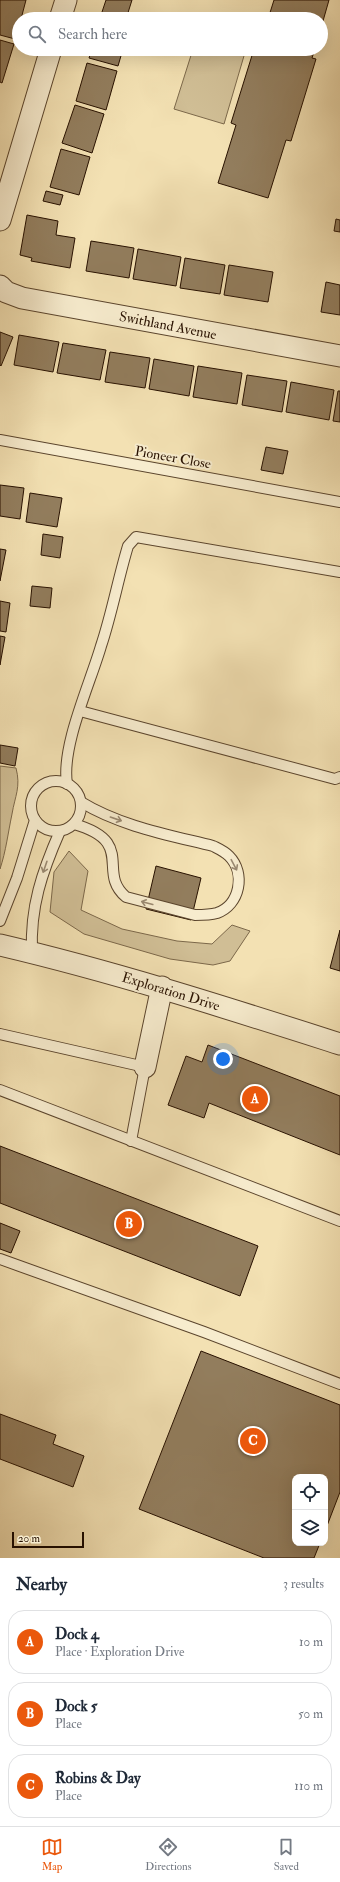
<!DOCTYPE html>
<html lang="en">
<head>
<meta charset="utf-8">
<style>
  body { margin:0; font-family:"IM FELL Double Pica",serif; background:#f2f2f3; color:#1f2937 }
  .controls { position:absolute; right:12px; bottom:12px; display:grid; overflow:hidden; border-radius:8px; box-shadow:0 4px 16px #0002 }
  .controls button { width:36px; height:36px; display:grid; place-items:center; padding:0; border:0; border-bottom:1px solid #e0e1e3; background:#fff; color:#1f2937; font:20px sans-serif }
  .scale { position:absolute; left:12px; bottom:10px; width:72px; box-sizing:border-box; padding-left:4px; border:2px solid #281100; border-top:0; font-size:11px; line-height:14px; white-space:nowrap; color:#281100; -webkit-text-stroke:3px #f7ecce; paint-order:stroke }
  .you { position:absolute; left:223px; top:1059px; width:14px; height:14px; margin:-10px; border:3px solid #fff; border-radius:50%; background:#1a73e8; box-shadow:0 0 0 6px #1a73e833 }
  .badge { display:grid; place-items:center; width:26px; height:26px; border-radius:50%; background:#ea580c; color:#fff; font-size:13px; font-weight:700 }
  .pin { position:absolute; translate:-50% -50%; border:2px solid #fff; box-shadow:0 1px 4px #0006 }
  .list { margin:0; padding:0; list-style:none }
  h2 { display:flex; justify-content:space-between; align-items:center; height:52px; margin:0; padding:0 16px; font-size:17px }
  h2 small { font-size:13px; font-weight:400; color:#747a83 }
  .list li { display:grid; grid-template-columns:26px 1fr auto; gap:12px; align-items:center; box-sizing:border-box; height:64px; margin:0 8px 8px; padding:0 8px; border:1px solid #e0e1e3; border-radius:16px }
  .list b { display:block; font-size:15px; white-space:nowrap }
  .list p { margin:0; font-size:13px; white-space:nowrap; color:#747a83 }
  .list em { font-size:13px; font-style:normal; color:#747a83 }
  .icon { flex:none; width:22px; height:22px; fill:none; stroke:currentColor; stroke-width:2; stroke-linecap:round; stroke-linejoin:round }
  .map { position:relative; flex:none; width:340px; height:1558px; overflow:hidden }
  .search { position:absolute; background:#fff; box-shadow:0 4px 16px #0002; left:12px; right:12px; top:12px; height:44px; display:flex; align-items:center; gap:10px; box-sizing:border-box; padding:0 14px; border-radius:22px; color:#747a83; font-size:15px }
  .sheet { height:268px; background:#fff }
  nav { display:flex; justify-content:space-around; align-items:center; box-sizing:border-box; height:56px; border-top:1px solid #e0e1e3; background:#fff; font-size:11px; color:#747a83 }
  nav a { display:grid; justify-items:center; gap:2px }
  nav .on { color:#ea580c }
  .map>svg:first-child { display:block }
  .green { fill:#d0be95; stroke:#7c684a }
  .building { fill:#927d5d; stroke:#281100 }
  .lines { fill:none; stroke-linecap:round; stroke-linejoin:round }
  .lane-casing { stroke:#5b452d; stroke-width:12 }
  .street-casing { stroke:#5b452d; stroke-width:23 }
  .lane { stroke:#f7ecce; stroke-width:10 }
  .street { stroke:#f7ecce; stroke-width:21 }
  .oneway { stroke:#9a8971 }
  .labels { text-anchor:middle; stroke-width:4; stroke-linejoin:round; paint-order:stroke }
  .street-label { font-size:14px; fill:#281100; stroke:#f7ecce }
</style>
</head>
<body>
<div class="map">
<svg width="340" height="1558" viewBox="0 0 340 1558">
  <rect width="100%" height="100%" fill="#f3e1b3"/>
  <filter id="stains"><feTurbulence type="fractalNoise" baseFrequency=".005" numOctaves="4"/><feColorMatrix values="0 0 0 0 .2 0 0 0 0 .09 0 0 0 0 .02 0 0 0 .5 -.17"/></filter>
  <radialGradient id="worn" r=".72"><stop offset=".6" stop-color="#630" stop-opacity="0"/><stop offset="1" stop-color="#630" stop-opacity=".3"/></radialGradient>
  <g class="green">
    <path d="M193,49H246L224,124L174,109Z"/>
    <path d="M0,766L16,768C21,787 15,796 12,814C8,833 6,851 0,869Z"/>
    <path d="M69,851L88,871L81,910L122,929L177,941L212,944L232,925L250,931L230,961L213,965L170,959L84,934L50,912L54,872Z"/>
  </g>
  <g class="building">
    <path d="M0,0H26L21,19H19L15,39L0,35Z"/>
    <path d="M106,0H132L126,19H114L101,15Z"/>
    <path d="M274,0H329L321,28V19H268Z"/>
    <path d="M0,40L14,44L2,83L0,82Z"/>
    <path d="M92,49H123L118,66L89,58Z"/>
    <path d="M254,49H315L312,58L316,59L291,141L286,140L268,198L218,183L236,125L231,123Z"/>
    <path d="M87,63L117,71L106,110L76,101Z"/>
    <path d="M75,105L104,114L92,153L62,143Z"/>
    <path d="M61,149L90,157L79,195L50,187Z"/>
    <path d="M46,191L63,195L60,205L43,201Z"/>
    <path d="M27,215L58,221L56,235L75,238L70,268L31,261L32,258L20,255Z"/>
    <path d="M336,219L340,220V232L334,231Z"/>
    <path d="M91,241L134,248L129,278L86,271Z"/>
    <path d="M138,249L181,257L176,286L133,279Z"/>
    <path d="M185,258L225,265L220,294L180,288Z"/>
    <path d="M229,265L273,272L268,302L224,295Z"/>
    <path d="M326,282L340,285V315L321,312Z"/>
    <path d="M0,332L13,337L1,366L0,365Z"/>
    <path d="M19,335L59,342L53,372L14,365Z"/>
    <path d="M63,343L106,350L100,380L57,373Z"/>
    <path d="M110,352L150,358L145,388L105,382Z"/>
    <path d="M154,359L194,366L189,396L149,389Z"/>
    <path d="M198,366L242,373L237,404L193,397Z"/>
    <path d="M247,375L287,381L282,412L242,405Z"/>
    <path d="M291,382L334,390L329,420L286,412Z"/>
    <path d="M338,391H340V422L333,421Z"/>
    <path d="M266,447L288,451L283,474L261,470Z"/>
    <path d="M0,485L24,488L20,519L0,516Z"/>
    <path d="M30,493L62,498L57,527L26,522Z"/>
    <path d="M43,534L63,537L60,558L41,555Z"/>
    <path d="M0,549L6,550L0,581Z"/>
    <path d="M32,586L52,588L50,608L30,606Z"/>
    <path d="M0,601L10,603L6,632L0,631Z"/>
    <path d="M0,636L5,637L0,665Z"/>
    <path d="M0,745L18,748L15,766L0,763Z"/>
    <path d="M156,866L201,878L191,920L146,909Z"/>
    <path d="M340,930V971L330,968Z"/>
    <path d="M208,1045L340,1096V1155L209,1103L204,1118L168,1105L186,1056L202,1062Z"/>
    <path d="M0,1146L258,1246L240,1296L0,1203Z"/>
    <path d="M0,1223L20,1231L11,1253L0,1249Z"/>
    <path d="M201,1351L340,1405V1492L325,1531V1477H295V1543H320L314,1558H264L139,1509Z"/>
    <path d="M0,1414L56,1435L53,1444L84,1456L73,1487L0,1459Z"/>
  </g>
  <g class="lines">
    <defs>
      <g id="lane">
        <path d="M0,440L340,502"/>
        <path d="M80,711L335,779L340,777"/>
        <circle cx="56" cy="806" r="25"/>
        <path d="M67,784C61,746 90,684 101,646C112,613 118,579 128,546L136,537L340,572"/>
        <path d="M74,824C137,842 96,872 126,897L195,915C202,915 210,915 217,913C240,905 246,873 229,856C224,851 219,849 213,846C169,835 120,826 81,802"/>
        <path d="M0,921L17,878L35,820"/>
        <path d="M32,952C30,907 42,872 60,831"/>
        <path d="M0,1034L145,1067L131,1141"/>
        <path d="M0,1090L340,1221"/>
        <path d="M0,1259L204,1332L340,1384"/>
      </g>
      <g id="street">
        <path d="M60,19L66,0"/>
        <path d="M0,220L51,49"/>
        <path d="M0,286L6,292L22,298L340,356"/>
        <path d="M0,945C115,972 227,1008 340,1044"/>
        <path d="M145,1067L162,987"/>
      </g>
    </defs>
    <use href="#lane" class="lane-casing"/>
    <use href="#street" class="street-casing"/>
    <use href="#lane" class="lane"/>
    <use href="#street" class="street"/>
  </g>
  <defs><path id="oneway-shaft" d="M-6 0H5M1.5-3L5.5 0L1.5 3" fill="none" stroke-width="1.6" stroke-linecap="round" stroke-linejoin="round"/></defs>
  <g class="oneway">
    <use href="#oneway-shaft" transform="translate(116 819) rotate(19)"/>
    <use href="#oneway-shaft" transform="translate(234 865) rotate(62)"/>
    <use href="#oneway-shaft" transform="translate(45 867) rotate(109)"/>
    <use href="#oneway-shaft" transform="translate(147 903) rotate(-165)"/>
  </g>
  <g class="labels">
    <g class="street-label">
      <text transform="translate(168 325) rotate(11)" y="5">Swithland Avenue</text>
      <text transform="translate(173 457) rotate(10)" y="5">Pioneer Close</text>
      <text transform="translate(171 991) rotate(17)" y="5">Exploration Drive</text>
    </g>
  </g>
  <rect width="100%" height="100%" filter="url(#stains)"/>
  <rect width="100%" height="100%" fill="url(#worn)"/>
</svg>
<div class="controls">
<button><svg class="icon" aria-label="locate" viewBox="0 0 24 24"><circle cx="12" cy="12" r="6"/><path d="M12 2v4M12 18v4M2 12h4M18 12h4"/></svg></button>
<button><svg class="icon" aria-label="layers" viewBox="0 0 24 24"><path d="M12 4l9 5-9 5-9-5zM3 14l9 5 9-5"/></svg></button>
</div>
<div class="scale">20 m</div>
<div class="you"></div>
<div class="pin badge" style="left:255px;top:1099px">A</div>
<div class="pin badge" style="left:129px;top:1224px">B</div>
<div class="pin badge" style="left:253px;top:1441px">C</div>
<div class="search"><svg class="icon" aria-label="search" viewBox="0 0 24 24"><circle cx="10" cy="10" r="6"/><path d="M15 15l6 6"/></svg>Search here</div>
</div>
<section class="sheet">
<h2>Nearby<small>3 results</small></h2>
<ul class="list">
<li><span class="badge">A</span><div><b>Dock 4</b><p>Place · Exploration Drive</p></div><em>10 m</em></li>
<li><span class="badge">B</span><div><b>Dock 5</b><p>Place</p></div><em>50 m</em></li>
<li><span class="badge">C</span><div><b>Robins &amp; Day</b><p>Place</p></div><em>110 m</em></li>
</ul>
</section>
<nav>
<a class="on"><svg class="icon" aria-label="map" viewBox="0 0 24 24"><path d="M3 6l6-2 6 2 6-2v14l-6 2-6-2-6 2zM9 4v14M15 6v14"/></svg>Map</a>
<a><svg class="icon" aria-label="directions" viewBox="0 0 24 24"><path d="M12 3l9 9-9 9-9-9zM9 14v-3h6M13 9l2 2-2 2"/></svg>Directions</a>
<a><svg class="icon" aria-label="saved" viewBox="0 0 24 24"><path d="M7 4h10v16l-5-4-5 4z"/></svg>Saved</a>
</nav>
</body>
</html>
